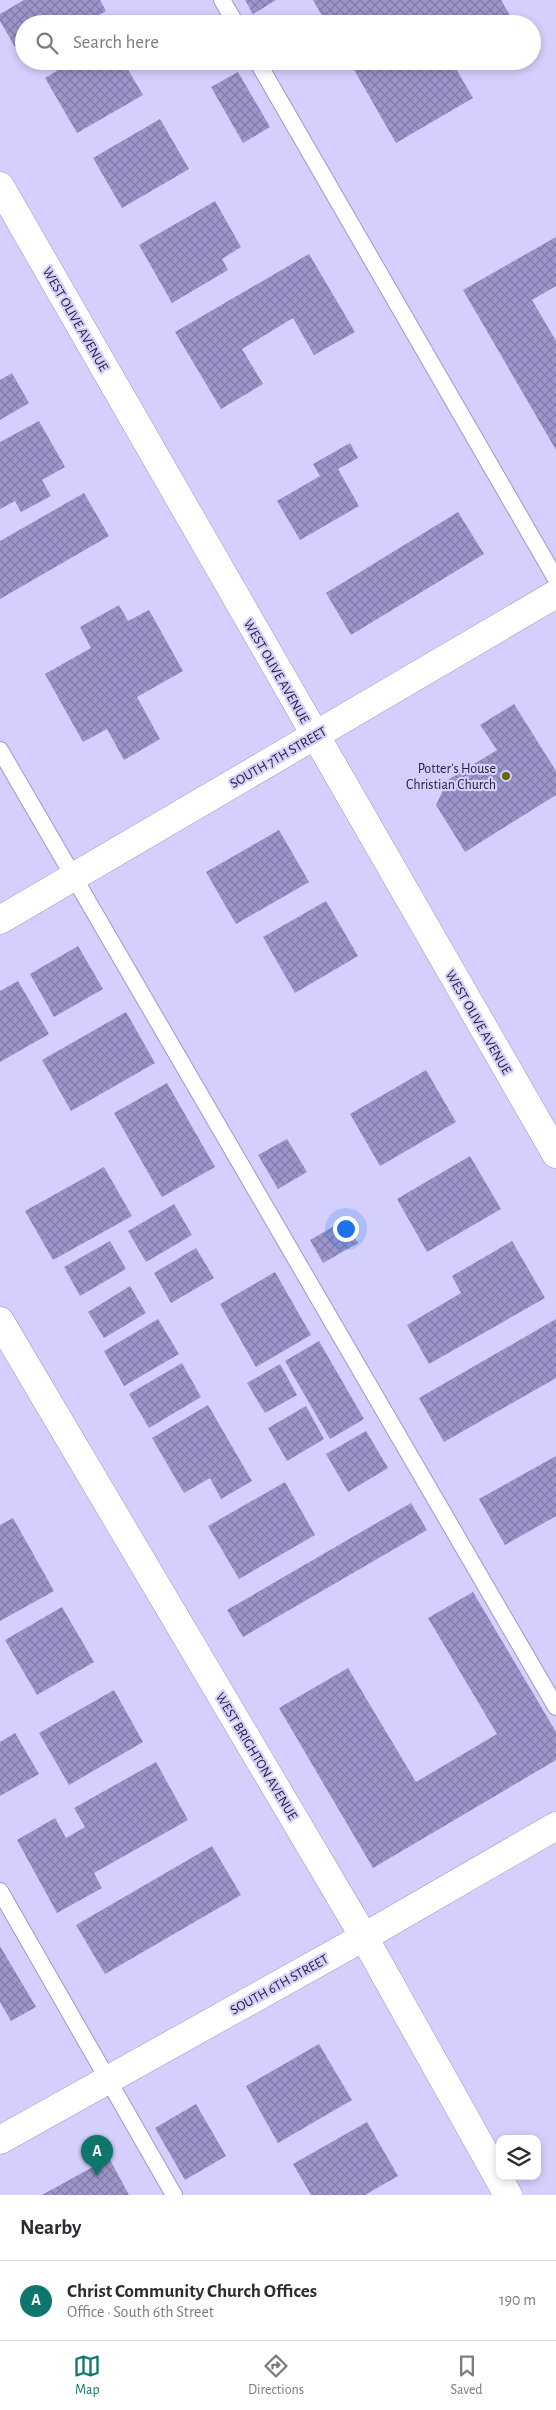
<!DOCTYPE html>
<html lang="en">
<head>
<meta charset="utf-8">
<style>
  body { margin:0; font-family:"Alegreya Sans",sans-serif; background:#f2f2f3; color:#2b2b33 }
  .controls { position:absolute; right:15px; bottom:15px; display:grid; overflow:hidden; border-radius:10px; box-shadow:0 2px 8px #0003 }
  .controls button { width:45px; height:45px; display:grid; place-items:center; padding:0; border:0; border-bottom:1px solid #e1e1e2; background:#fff; color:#2b2b33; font:25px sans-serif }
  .you { position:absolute; left:345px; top:1228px; width:18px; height:18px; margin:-12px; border:4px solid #fff; border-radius:50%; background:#1a73e8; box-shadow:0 0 0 8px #1a73e833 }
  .badge { display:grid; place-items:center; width:32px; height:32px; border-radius:50%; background:#0f766e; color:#fff; font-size:16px; font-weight:700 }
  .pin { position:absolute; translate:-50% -41px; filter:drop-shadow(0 1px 2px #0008) }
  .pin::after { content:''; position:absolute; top:26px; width:18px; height:15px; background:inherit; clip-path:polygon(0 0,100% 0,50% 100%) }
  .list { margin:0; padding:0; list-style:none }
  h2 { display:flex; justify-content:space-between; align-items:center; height:65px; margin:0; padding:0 20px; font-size:21px }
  h2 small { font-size:16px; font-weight:400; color:#7c7c81 }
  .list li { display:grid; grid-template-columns:32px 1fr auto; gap:15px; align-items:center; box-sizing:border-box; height:80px; padding:0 20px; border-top:1px solid #e1e1e2 }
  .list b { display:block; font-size:19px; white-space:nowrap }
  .list p { margin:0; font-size:16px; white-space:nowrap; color:#7c7c81 }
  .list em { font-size:16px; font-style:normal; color:#7c7c81 }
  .icon { flex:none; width:28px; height:28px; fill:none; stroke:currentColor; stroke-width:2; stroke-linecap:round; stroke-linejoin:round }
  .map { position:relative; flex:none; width:556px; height:2195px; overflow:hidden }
  .search { position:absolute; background:#fff; box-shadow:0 2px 8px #0003; left:15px; right:15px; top:15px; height:55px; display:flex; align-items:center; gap:12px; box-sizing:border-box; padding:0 18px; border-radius:28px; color:#7c7c81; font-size:19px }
  .sheet { height:145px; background:#fff }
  nav { display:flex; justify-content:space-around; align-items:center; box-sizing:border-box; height:70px; border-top:1px solid #e1e1e2; background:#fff; font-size:14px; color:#7c7c81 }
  nav a { display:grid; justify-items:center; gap:2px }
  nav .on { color:#0f766e }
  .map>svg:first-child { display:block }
  .building { fill:url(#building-cross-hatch) }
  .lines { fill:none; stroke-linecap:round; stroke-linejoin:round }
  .service-casing { stroke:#9f98ce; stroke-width:18 }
  .minor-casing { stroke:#9f98ce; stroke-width:29 }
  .service { stroke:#fff; stroke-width:16 }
  .minor { stroke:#fff; stroke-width:28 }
  .poi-dot { fill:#676702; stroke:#d4cffc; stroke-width:2 }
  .labels { text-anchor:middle; stroke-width:4.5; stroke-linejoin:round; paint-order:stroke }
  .street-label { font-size:14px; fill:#272439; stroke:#d4cffc }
  .poi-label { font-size:14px; fill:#272439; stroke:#d4cffc; text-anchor:end }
</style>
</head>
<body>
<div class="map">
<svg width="556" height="2195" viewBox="0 0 556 2195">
  <defs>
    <pattern id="building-cross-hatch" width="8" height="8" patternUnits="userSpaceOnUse" patternTransform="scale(1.25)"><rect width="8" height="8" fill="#9d96cc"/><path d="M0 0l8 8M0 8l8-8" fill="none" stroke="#807aa7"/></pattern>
  </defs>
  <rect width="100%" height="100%" fill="#d4cffc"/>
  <g class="building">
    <path d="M24,0H100L106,11L83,24H24L22,59L0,21V14Z"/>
    <path d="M245,0H276L253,14Z"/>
    <path d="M313,0H501L515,24H327Z"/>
    <path d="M73,61H123L143,95L77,133L45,78Z"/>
    <path d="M349,61H465L455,67L473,98L396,143Z"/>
    <path d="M238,72L270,127L243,143L211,87Z"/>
    <path d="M160,119L189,169L122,208L93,158Z"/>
    <path d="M215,201L241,247L222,259L228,270L172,303L139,245Z"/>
    <path d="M556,237V286L532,300L556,341V450L463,290Z"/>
    <path d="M309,254L355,332L314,355L293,318L242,349L263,384L221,409L175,332Z"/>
    <path d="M12,373L29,403L0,420V380Z"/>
    <path d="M39,421L65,467L42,480L51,496L21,512L15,501L0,509V442Z"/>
    <path d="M350,443L358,458L338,469L359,506L300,540L277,501L320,476L313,464Z"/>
    <path d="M84,493L109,536L0,599V541Z"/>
    <path d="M458,512L484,554L351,635L326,593Z"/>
    <path d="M119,605L128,621L149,610L183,671L137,697L160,739L124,760L107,729L83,742L45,674L91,648L80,627Z"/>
    <path d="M514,704L556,771V795L465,852L436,805L448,780L497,750L480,725Z"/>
    <path d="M279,830L309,882L236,924L206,872Z"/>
    <path d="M326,901L358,956L295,993L263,937Z"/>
    <path d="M78,946L103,989L54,1017L30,974Z"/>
    <path d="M18,981L49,1034L0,1062V991Z"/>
    <path d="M126,1012L155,1063L71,1111L42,1060Z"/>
    <path d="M426,1070L456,1122L380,1166L350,1114Z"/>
    <path d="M167,1083L215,1167L162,1197L114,1113Z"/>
    <path d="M287,1139L307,1172L278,1189L258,1155Z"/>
    <path d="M470,1156L501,1209L427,1252L397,1199Z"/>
    <path d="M104,1167L132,1216L53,1260L25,1211Z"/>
    <path d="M174,1204L192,1235L146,1262L128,1231Z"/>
    <path d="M345,1220L358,1243L323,1263L310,1240Z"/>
    <path d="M110,1241L126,1269L80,1296L64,1267Z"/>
    <path d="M512,1241L545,1298L429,1364L407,1325L461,1293L452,1276Z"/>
    <path d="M196,1248L214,1278L171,1303L154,1273Z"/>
    <path d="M275,1272L311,1335L256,1367L220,1304Z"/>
    <path d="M130,1286L146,1313L104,1338L88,1312Z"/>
    <path d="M158,1319L179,1354L124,1386L104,1351Z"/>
    <path d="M556,1319V1378L444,1442L419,1398Z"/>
    <path d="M319,1341L364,1419L330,1439L285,1361Z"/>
    <path d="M182,1363L201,1397L149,1428L129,1394Z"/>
    <path d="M280,1364L297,1395L265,1413L247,1383Z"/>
    <path d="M208,1405L252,1481L221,1499L210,1478L184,1493L152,1438Z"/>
    <path d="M306,1406L324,1439L287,1461L268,1428Z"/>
    <path d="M366,1431L388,1468L348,1492L326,1454Z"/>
    <path d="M556,1456V1516L505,1545L479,1499Z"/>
    <path d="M285,1482L315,1535L239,1579L208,1526Z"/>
    <path d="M411,1503L427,1530L243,1637L227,1610Z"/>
    <path d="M13,1518L54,1591L0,1621V1525Z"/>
    <path d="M473,1592L556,1732V1760L373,1868L279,1708L348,1668L416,1782L497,1734L428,1618Z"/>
    <path d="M62,1607L94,1662L37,1695L5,1640Z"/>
    <path d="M114,1690L143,1742L69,1785L39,1733Z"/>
    <path d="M15,1733L39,1774L0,1796V1742Z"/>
    <path d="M156,1762L188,1820L94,1873L102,1888L57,1913L17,1840L55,1818L66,1838L85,1827L74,1808Z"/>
    <path d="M212,1846L241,1895L105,1974L76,1925Z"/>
    <path d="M0,1946L36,2007L11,2021L0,2002Z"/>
    <path d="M319,2044L352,2100L278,2143L246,2086Z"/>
    <path d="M196,2104L226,2156L185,2180L155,2128Z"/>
    <path d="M367,2122L398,2176L365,2195H311L293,2164Z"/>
    <path d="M109,2158L129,2195H42Z"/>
  </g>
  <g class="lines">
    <defs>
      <g id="service">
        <path d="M222,0L236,24"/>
        <path d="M257,61L556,579"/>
        <path d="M0,750L556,1707"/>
        <path d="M0,1891L174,2195"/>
      </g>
      <g id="minor">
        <path d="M0,186L556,1154"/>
        <path d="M0,920L556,594"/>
        <path d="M0,1321L364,1937L508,2195"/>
        <path d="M0,2140L364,1937L556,1826"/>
      </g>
    </defs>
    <use href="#service" class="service-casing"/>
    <use href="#minor" class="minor-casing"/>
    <use href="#service" class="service"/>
    <use href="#minor" class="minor"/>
  </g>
  <circle class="poi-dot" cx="506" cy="776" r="5"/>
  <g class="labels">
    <g class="street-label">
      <text transform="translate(76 319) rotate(60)" y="5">WEST OLIVE AVENUE</text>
      <text transform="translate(277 671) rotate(60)" y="5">WEST OLIVE AVENUE</text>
      <text transform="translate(278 757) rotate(-30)" y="5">SOUTH 7TH STREET</text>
      <text transform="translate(479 1022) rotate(60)" y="5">WEST OLIVE AVENUE</text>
      <text transform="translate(257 1756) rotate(59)" y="5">WEST BRIGHTON AVENUE</text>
      <text transform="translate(279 1984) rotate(-29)" y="5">SOUTH 6TH STREET</text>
    </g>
    <g class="poi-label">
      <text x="496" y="773">Potter's House<tspan x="496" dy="16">Christian Church</tspan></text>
    </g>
  </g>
</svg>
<div class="controls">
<button><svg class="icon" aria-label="layers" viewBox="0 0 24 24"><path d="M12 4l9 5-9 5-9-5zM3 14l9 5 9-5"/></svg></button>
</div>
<div class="you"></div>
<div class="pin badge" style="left:97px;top:2176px">A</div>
<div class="search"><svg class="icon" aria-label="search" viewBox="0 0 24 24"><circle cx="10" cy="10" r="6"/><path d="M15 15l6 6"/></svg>Search here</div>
</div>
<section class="sheet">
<h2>Nearby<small></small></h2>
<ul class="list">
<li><span class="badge">A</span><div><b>Christ Community Church Offices</b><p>Office · South 6th Street</p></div><em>190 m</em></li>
</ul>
</section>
<nav>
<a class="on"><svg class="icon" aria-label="map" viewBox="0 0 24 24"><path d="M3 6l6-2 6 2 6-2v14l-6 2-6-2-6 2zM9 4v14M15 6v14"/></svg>Map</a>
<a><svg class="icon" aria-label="directions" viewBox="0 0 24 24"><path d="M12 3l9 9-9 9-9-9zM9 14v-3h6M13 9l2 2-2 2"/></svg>Directions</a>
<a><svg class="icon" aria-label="saved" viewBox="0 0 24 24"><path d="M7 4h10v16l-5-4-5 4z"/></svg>Saved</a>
</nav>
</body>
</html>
